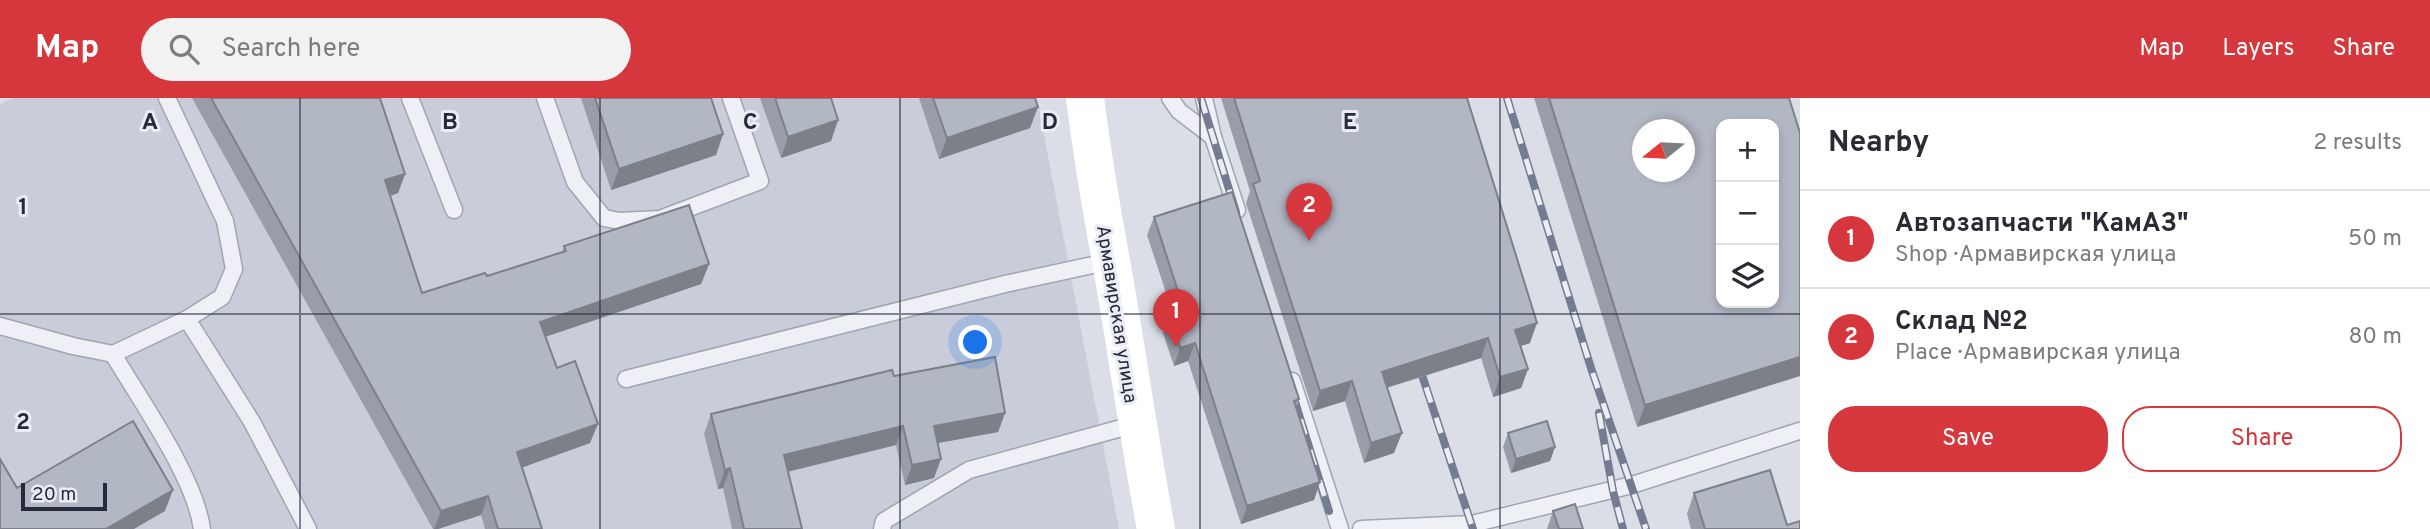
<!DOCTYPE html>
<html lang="en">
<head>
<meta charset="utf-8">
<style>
  body { margin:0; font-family:Overpass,sans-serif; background:#f2f2f3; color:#2b2b33 }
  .controls { position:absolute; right:21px; top:21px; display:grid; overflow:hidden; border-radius:14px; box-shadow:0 4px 10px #0003 }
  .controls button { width:63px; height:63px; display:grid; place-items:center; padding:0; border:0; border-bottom:2px solid #e1e1e2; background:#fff; color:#2b2b33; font:35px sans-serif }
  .compass { position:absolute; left:1632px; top:21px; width:63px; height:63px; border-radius:50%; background:#fff; box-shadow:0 4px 10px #0003; rotate:252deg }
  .scale { position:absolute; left:21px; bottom:18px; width:86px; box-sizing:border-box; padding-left:7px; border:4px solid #252b3d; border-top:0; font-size:19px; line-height:24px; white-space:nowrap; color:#252b3d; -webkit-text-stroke:5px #eaedf4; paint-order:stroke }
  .you { position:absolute; left:976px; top:245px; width:24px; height:24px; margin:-18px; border:5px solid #fff; border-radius:50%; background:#1a73e8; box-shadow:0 0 0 10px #1a73e833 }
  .badge { display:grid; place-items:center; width:46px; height:46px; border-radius:50%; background:#d5373c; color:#fff; font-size:23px; font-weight:700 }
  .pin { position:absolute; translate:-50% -58px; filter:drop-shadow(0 2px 4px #0008) }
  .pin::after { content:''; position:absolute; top:37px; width:24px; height:21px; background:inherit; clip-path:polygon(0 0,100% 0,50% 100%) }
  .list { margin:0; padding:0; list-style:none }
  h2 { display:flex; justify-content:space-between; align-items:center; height:91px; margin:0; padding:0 28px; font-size:30px }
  h2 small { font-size:23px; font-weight:400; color:#7c7c81 }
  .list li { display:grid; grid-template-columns:46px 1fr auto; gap:21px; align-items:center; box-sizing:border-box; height:98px; padding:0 28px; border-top:2px solid #e1e1e2 }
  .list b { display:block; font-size:26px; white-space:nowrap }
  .list p { margin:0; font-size:23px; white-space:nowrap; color:#7c7c81 }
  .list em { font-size:23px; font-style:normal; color:#7c7c81 }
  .actions { display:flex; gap:14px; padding:21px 28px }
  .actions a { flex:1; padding:16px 0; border:2px solid #d5373c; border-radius:28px; text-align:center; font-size:24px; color:#d5373c }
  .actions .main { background:#d5373c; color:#fff }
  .icon { flex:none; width:38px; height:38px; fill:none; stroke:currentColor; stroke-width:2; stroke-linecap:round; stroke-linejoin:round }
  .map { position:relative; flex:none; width:1800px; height:431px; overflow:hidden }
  header { display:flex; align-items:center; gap:42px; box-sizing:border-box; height:98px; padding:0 35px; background:#d5373c; color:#fff }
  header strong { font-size:33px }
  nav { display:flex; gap:38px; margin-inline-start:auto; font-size:24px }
  .search { width:490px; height:63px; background:#f2f2f3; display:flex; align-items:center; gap:18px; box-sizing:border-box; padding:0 24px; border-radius:38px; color:#7c7c81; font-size:26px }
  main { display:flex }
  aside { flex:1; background:#fff }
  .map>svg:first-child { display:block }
  .built { fill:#c9cdd9 }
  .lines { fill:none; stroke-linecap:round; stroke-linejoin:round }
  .service-casing { stroke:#a1a5b1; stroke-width:19 }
  .service { stroke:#eef0f5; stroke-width:16 }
  .secondary { stroke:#fff; stroke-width:38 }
  .rail-casing { stroke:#747c91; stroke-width:8 }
  .rail { stroke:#eaedf4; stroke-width:5; stroke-dasharray:16; stroke-linecap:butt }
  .wall { fill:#999da9 }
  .shaded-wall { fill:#7d8089 }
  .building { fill:#b2b7c4; stroke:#7d8089; stroke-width:2; fill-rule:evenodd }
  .grid { fill:none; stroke:#252b3d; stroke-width:2; stroke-opacity:0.55 }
  .labels { text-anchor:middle; stroke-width:6; stroke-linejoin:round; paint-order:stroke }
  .street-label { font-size:19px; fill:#252b3d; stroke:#eaedf4 }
  .grid-label { font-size:23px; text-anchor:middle; font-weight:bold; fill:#252b3d; stroke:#eaedf4; stroke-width:6; stroke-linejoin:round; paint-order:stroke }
</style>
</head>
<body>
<header>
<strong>Map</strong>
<div class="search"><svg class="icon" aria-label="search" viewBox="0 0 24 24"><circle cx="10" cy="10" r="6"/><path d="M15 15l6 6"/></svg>Search here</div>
<nav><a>Map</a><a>Layers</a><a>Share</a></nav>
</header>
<main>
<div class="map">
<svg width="1800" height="431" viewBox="0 0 1800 431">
  <rect width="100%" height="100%" fill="#dbdee7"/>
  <path class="built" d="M13,0H1037L1119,431H0V6Z"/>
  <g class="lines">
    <defs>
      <g id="service">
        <path d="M167,0L225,123L234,171L222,199L187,221"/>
        <path d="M410,0L454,112"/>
        <path d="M545,0L575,84L604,120L620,123L660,121L760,83L731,0"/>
        <path d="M1170,0L1179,13L1213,39"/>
        <path d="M1204,0L1213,39L1237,112"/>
        <path d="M0,228L73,248L113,256C140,302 195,379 202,431"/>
        <path d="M113,256L187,221L252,324L308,431"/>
        <path d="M626,281L1005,186L1111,163"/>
        <path d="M1292,283L1340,431"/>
        <path d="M882,431L884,423L969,372L1136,326"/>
        <path d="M1361,431L1472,426L1632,387L1799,333"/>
      </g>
    </defs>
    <use href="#service" class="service-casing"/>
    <use href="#service" class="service"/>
    <path class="secondary" d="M1085,0C1092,55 1101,109 1111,163C1127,252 1139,342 1156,431"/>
    <defs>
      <g id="rail">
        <path d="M1201,0L1236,114"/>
        <path d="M1507,0L1591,270L1646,431"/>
        <path d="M1416,259L1473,431"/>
        <path d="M1291,291L1329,413"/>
        <path d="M1599,315L1613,393L1623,431"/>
      </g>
    </defs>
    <use href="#rail" class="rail-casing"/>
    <use href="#rail" class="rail"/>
  </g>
  <g class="wall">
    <path d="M192,0H380L405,76L398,95L390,98L422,195L487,178L562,154L564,148L709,166L701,186L545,239L557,270L590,345L522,369L542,431H485L481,417L438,431H433Z"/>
    <path d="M581,0H711L723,36L716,57L611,92Z"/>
    <path d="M760,0H831L838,22L831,43L781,60Z"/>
    <path d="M919,0H1035L1030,30L939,61Z"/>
    <path d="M1221,0H1467L1530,245L1521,248L1528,271L1521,290L1493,299L1481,260L1387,290L1394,355L1364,365L1345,303L1313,313L1246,105L1250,93Z"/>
    <path d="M1534,0H1789L1637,329Z"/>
    <path d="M1154,119L1299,301L1296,310L1320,384L1314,402L1241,426L1188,263L1174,268L1163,235L1170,217L1173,216L1147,137Z"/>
    <path d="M894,278L1005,315L998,334L938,345L934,380L905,387L896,347L788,374L802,431H732L723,390L718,391L704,336L711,316Z"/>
    <path d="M1508,335L1555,349L1550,363L1511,375L1503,349Z"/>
    <path d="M1694,395L1787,427L1800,431H1691L1687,416Z"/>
    <path d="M1553,413L1583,431H1547Z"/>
  </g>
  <g class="shaded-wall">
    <path d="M1038,9L1030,30L939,61L947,40Z"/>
    <path d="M838,22L831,43L781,60L788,39Z"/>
    <path d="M723,36L716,57L611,92L619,71Z"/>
    <path d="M405,76L398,95L378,102L385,82Z"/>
    <path d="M709,166L701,186L533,243L540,224Z"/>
    <path d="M1537,225L1530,245L1508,252L1515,232Z"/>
    <path d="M1488,240L1481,260L1375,293L1382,274Z"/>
    <path d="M1195,245L1188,263L1174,268L1180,250Z"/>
    <path d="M1800,259V278L1637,329L1645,307Z"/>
    <path d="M1528,271L1521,290L1493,299L1500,279Z"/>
    <path d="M1352,283L1345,303L1313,313L1320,293Z"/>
    <path d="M1005,315L998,334L927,347L934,328Z"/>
    <path d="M598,326L590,345L510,374L517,354Z"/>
    <path d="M903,328L896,347L777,376L784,357Z"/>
    <path d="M1402,335L1394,355L1364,365L1371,345Z"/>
    <path d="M1555,349L1550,363L1511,375L1516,361Z"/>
    <path d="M941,361L934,380L905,387L912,367Z"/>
    <path d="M730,370L723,390L718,391L725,372Z"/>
    <path d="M1320,384L1314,402L1241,426L1247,408Z"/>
    <path d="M173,392L165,413L134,431H106Z"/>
    <path d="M488,398L481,417L438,431H434L441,413Z"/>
  </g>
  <g class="building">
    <path d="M211,0H380L405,76L385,82L422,195L485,175L487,178L566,153L564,148L689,107L709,166L540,224L557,270L575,263L598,326L517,354L542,431H498L488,398L441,413Z"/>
    <path d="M595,0H711L723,36L619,71Z"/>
    <path d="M775,0H831L838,22L788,39Z"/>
    <path d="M933,0H1035L1038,9L947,40Z"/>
    <path d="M1234,0H1467L1537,225L1515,232L1528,271L1500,279L1488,240L1382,274L1402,335L1371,345L1352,283L1320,293L1253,86L1260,83Z"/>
    <path d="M1549,0H1789L1800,35V259L1645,307ZM1721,26H1774V205H1721ZM1642,32H1684V74H1642Z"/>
    <path d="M1232,94L1299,301L1294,303L1320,384L1247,408L1195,245L1180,250L1170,217L1184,212L1154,119Z"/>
    <path d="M995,259L1005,315L934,328L941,361L912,367L903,328L784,357L802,431H744L730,370L725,372L711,316L892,272L894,278Z"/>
    <path d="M133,323L173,392L106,431H0V361L17,390Z"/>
    <path d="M1547,323L1555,349L1516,361L1508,335Z"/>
    <path d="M1770,372L1787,427L1800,423V431H1705L1694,395Z"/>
    <path d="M1575,406L1583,431H1559L1553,413Z"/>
  </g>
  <path class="grid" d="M300,0V431M600,0V431M900,0V431M1200,0V431M1500,0V431M0,216H1800"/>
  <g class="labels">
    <g class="street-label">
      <text transform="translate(1118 216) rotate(81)" y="7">Армавирская улица</text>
    </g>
  </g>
  <g class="grid-label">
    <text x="150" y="31">A</text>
    <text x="450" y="31">B</text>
    <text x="750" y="31">C</text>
    <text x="1050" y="31">D</text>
    <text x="1350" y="31">E</text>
    <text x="23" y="116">1</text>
    <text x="23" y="331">2</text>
  </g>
</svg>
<div class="controls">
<button>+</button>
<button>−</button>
<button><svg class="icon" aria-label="layers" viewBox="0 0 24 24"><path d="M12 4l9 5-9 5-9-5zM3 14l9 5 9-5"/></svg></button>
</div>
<svg class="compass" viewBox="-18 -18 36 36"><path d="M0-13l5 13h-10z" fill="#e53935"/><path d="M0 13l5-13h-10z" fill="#7c7c81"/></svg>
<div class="scale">20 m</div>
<div class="you"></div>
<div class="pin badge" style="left:1176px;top:249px">1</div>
<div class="pin badge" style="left:1309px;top:143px">2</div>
</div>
<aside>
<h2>Nearby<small>2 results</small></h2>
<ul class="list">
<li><span class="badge">1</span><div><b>Автозапчасти &quot;КамАЗ&quot;</b><p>Shop · Армавирская улица</p></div><em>50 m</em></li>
<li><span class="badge">2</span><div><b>Склад №2</b><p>Place · Армавирская улица</p></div><em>80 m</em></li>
</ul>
<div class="actions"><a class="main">Save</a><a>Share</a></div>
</aside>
</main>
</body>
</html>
